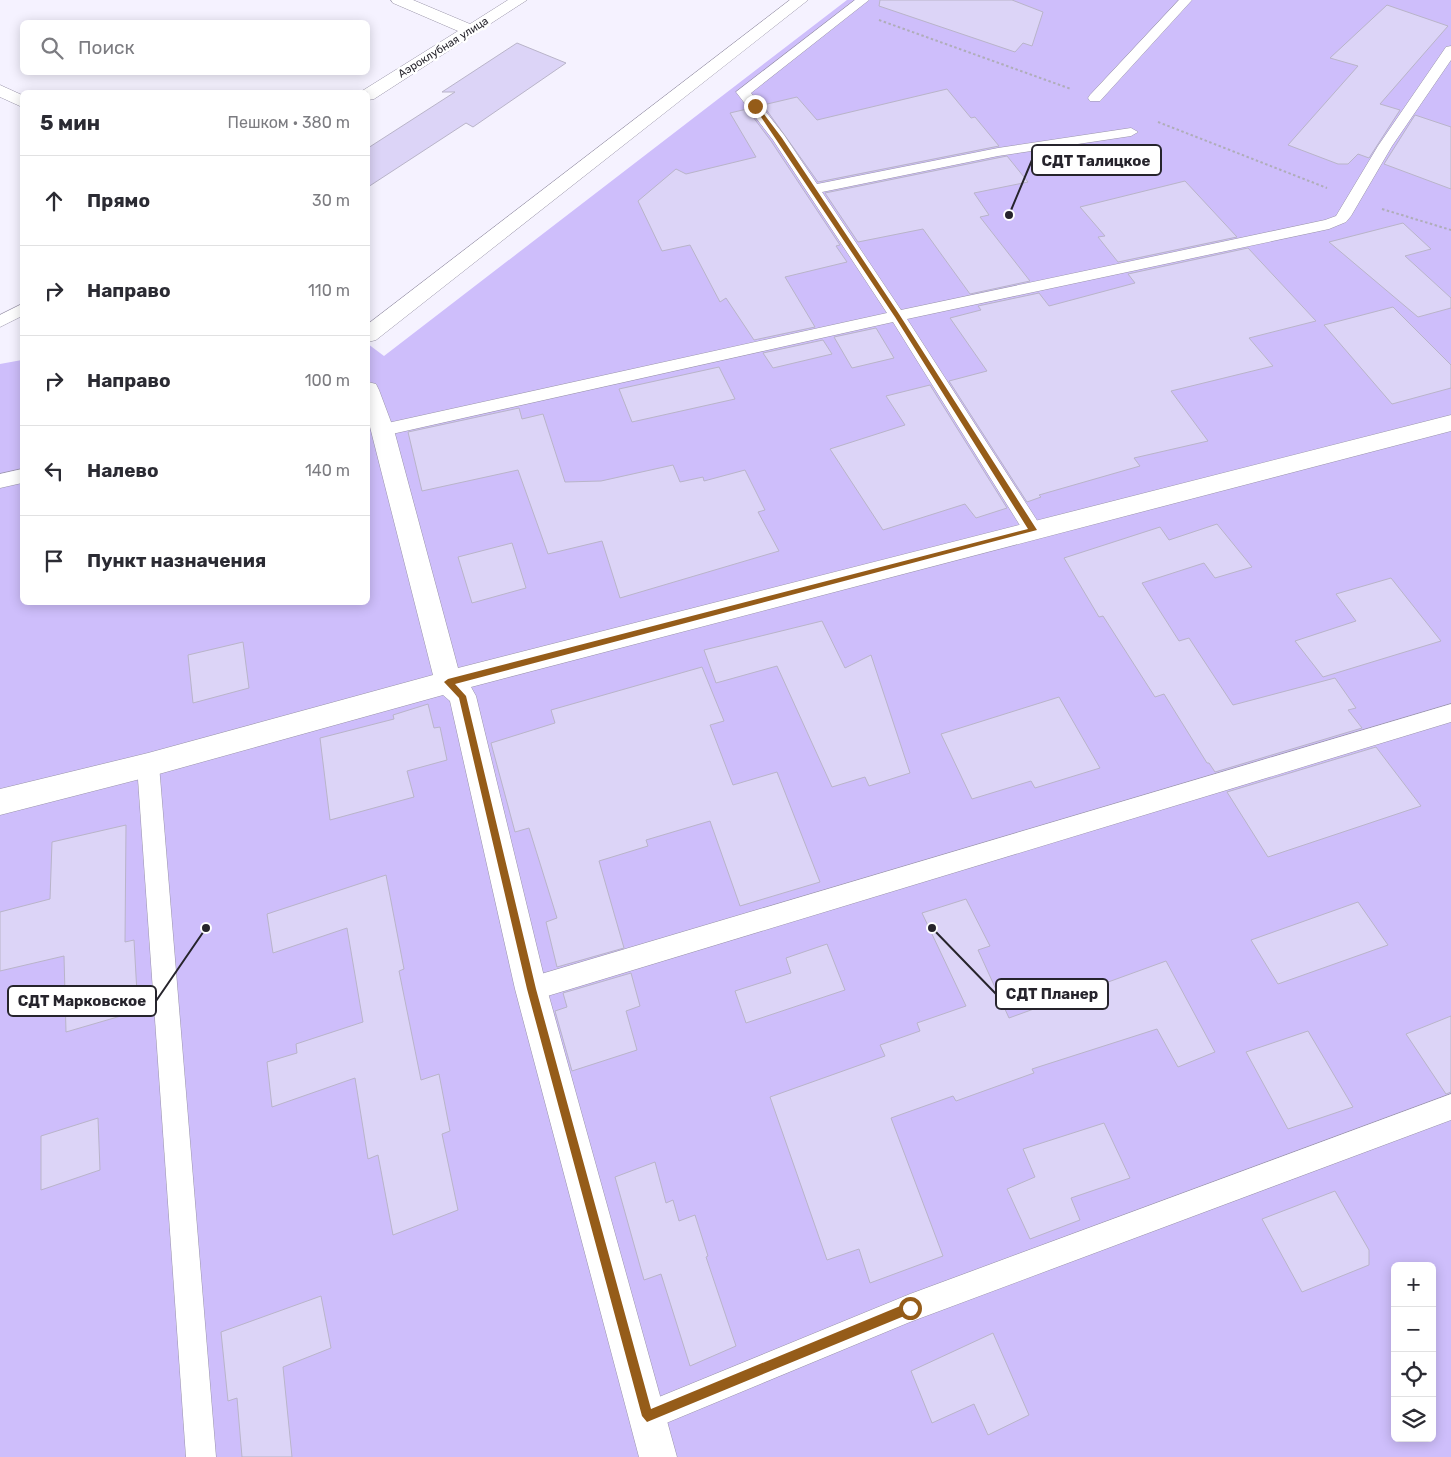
<!DOCTYPE html>
<html lang="ru">
<head>
<meta charset="utf-8">
<style>
  body { margin:0; font-family:Rubik,sans-serif; background:#f7f7f7; color:#2b2b33 }
  .controls { position:absolute; right:15px; bottom:15px; display:grid; overflow:hidden; border-radius:8px; box-shadow:0 2px 12px #0003 }
  .controls button { width:45px; height:45px; display:grid; place-items:center; padding:0; border:0; border-bottom:1px solid #e1e1e2; background:#fff; color:#2b2b33; font:25px sans-serif }
  .stop { position:absolute; width:15px; height:15px; margin:-11px; border:4px solid #955c19; border-radius:50%; background:#fff }
  .stop.end { background:#955c19; border-color:#fff; box-shadow:0 1px 5px #0008 }
  .list { margin:0; padding:0; list-style:none }
  h2 { display:flex; justify-content:space-between; align-items:center; height:65px; margin:0; padding:0 20px; font-size:21px }
  h2 small { font-size:16px; font-weight:400; color:#7c7c81 }
  .list li { display:grid; grid-template-columns:32px 1fr auto; gap:15px; align-items:center; box-sizing:border-box; height:90px; padding:0 20px; border-top:1px solid #e1e1e2 }
  .list b { display:block; font-size:19px; white-space:nowrap }
  .list em { font-size:16px; font-style:normal; color:#7c7c81 }
  .icon { flex:none; width:28px; height:28px; fill:none; stroke:currentColor; stroke-width:2; stroke-linecap:round; stroke-linejoin:round }
  .map { position:relative; flex:none; width:1451px; height:1457px; overflow:hidden }
  .search { position:absolute; background:#fff; box-shadow:0 2px 12px #0003; left:20px; top:20px; width:350px; height:55px; display:flex; align-items:center; gap:12px; box-sizing:border-box; padding:0 18px; border-radius:8px; color:#7c7c81; font-size:19px }
  .panel { position:absolute; background:#fff; box-shadow:0 2px 12px #0003; left:20px; top:90px; width:350px; height:515px; border-radius:8px }
  .map>svg:first-child { display:block }
  .green { fill:#cebefb; fill-rule:evenodd }
  .building { fill:#dcd4f7; stroke:#b9b4c9 }
  .lines { fill:none; stroke-linecap:round; stroke-linejoin:round }
  .service-casing { stroke:#9a95a9; stroke-width:1 }
  .minor-casing { stroke:#9a95a9; stroke-width:1 }
  .path { stroke:#afadb8; stroke-width:2; stroke-dasharray:2.5 2.5; stroke-linecap:butt }
  .service { fill:#fff; fill-rule:evenodd }
  .minor { fill:#fff; fill-rule:evenodd }
  .route { fill:#955c19 }
  .labels { text-anchor:middle; stroke-width:5; stroke-linejoin:round; paint-order:stroke }
  .far-street-label { font-size:11px; fill:#26242c; stroke:#fff }
  .leader { fill:none; stroke:#26242c; stroke-width:2 }
  .callout-dot { fill:#26242c; stroke:#fff; stroke-width:2 }
  .callout { fill:#fff; stroke:#26242c; stroke-width:2 }
  .callout-label { font-size:15px; text-anchor:middle; font-weight:bold; fill:#26242c }
</style>
</head>
<body>
<div class="map">
<svg width="1451" height="1457" viewBox="0 0 1451 1457">
  <rect width="100%" height="100%" fill="#f5f2ff"/>
  <path class="green" d="M847,0H1451V1457H0V364L22,360V602H368V344L384,356ZM1395,1266H1432V1438H1395Z"/>
  <g class="building">
    <path d="M880,0H1012L1043,12L1032,46L1023,43L1015,52L879,6Z"/>
    <path d="M1387,5L1448,26L1380,104L1400,110L1369,158L1358,154L1348,164H1338L1288,145L1358,66L1330,58Z"/>
    <path d="M517,43L566,63L473,127L466,123L368,187V148L455,92H442Z"/>
    <path d="M947,89L971,118L975,117L999,146L818,182L763,105L797,97L817,120Z"/>
    <path d="M747,109L771,141L840,245L836,246L847,262L785,277L815,327L754,340L726,298L720,302L690,245L662,251L638,201L676,169L686,174L756,157L730,113Z"/>
    <path d="M1415,115L1451,127V189L1384,164Z"/>
    <path d="M1007,156L1028,182L974,193L989,215L980,217L1030,281L970,294L923,229L858,242L825,193Z"/>
    <path d="M1185,181L1237,237L1118,262L1098,237L1105,236L1080,207Z"/>
    <path d="M1403,223L1431,249L1405,256L1451,298V308L1418,317L1329,242Z"/>
    <path d="M1248,248L1316,321L1249,338L1273,366L1171,391L1208,441L1134,458L1140,466L1039,495L1041,497L1027,502L949,381L987,371L950,318L981,310L978,306L1039,293L1049,306L1135,283L1128,274Z"/>
    <path d="M1393,307L1451,365V388L1392,404L1324,325Z"/>
    <path d="M876,328L894,358L852,368L834,337Z"/>
    <path d="M823,340L832,354L773,368L763,353Z"/>
    <path d="M719,367L735,399L632,422L619,389Z"/>
    <path d="M930,385L1007,508L976,518L965,504L883,530L830,449L905,425L886,396Z"/>
    <path d="M519,408L522,419L543,414L565,482L601,481L673,465L680,482L703,477L704,481L745,470L765,510L758,512L779,551L620,598L602,541L548,554L518,470L422,491L408,432Z"/>
    <path d="M1217,524L1252,567L1215,578L1204,563L1142,583L1179,641L1189,638L1233,705L1335,678L1356,708L1348,710L1362,728L1215,772L1209,763H1207L1164,694L1155,697L1103,616L1099,617L1064,558L1160,527L1169,540Z"/>
    <path d="M512,543L526,588L472,603L458,557Z"/>
    <path d="M1391,578L1441,641L1323,677L1295,641L1356,621L1336,594Z"/>
    <path d="M822,621L845,668L871,655L910,773L869,786L865,777L832,787L777,666L716,683L704,650Z"/>
    <path d="M243,642L249,688L193,703L188,655Z"/>
    <path d="M702,667L724,721L710,725L733,785L777,772L820,882L740,906L710,821L646,840L648,846L599,861L624,948L557,967L546,922L557,918L529,828L515,832L491,743L555,723L551,710Z"/>
    <path d="M1059,697L1100,768L1035,788L1031,781L972,799L941,734Z"/>
    <path d="M428,704L434,728L440,727L447,760L407,771L414,797L330,820L320,738L394,719L393,715Z"/>
    <path d="M1376,747L1421,806L1268,857L1227,792Z"/>
    <path d="M126,825L125,942L134,940L138,1011L66,1032L64,956L0,971V912L50,899L52,842Z"/>
    <path d="M386,875L404,969L399,971L421,1080L439,1074L450,1131L442,1134L458,1210L393,1235L378,1155L368,1159L355,1078L272,1107L267,1062L297,1053L296,1044L363,1022L347,928L273,953L267,914Z"/>
    <path d="M966,899L990,946L978,950L1009,1018L1166,961L1215,1052L1178,1067L1157,1029L1032,1069L1034,1073L956,1101L953,1096L891,1118L943,1256L870,1283L859,1249L827,1260L770,1097L885,1056L880,1045L920,1031L917,1023L966,1006L922,913Z"/>
    <path d="M1358,902L1388,945L1278,984L1251,940Z"/>
    <path d="M827,944L845,990L746,1023L735,991L791,973L786,958Z"/>
    <path d="M631,973L640,1006L626,1011L637,1050L572,1071L555,1011L567,1007L563,993Z"/>
    <path d="M1451,1016V1092L1446,1094L1406,1034Z"/>
    <path d="M1308,1031L1353,1107L1288,1129L1246,1052Z"/>
    <path d="M98,1118L100,1170L41,1190V1136Z"/>
    <path d="M1104,1123L1130,1178L1071,1198L1080,1220L1030,1239L1007,1189L1035,1177L1023,1149Z"/>
    <path d="M655,1162L666,1203L673,1200L679,1221L695,1215L708,1256L706,1257L736,1346L690,1366L661,1274L644,1280L615,1177Z"/>
    <path d="M1335,1191L1369,1250V1265L1302,1292L1262,1219Z"/>
    <path d="M321,1296L331,1348L283,1367L292,1457H242L237,1398L228,1401L221,1332Z"/>
    <path d="M993,1333L1029,1415L988,1435L974,1404L932,1423L911,1371Z"/>
  </g>
  <g class="lines">
    <defs>
      <g id="service">
        <path d="M855,0H869L751,93L784,135L817,184L998,148L1131,128L1138,132L1131,136L998,156L822,192L901,310L1325,220L1336,216L1378,146L1446,47L1451,46V60L1392,146L1351,216L1346,222L1329,229L907,319L1040,525L1042,530L1040,535L1033,537L1026,535L893,322L383,436L377,434L374,430L377,426L383,424L887,313L773,140L736,92Z"/>
        <path d="M1179,0H1192L1100,101H1090L1088,98L1090,95Z"/>
        <path d="M22,304V316L0,327V315Z"/>
        <path d="M22,469V483L0,488V474Z"/>
        <path d="M1451,704V722L531,1001L522,997L519,989L522,981L531,977Z"/>
        <path d="M148,756L156,758L159,765L216,1457H186L137,765L140,758Z"/>
        <path d="M1451,1094V1120L910,1322L647,1431L637,1426L632,1416L637,1406L910,1294Z"/>
      </g>
      <g id="minor">
        <path d="M391,0H413L470,24L508,0H527L374,99L368,100V92L362,91L458,31L393,3Z"/>
        <path d="M790,0H808L376,340L368,342V324Z"/>
        <path d="M0,85L22,95V107L0,97Z"/>
        <path d="M368,382L376,384L379,390L394,430L458,668L1451,415V431L471,687L476,696L547,989L677,1457H639L515,989L450,701L443,695L148,777L0,815V789L148,753L433,675L368,419Z"/>
      </g>
    </defs>
    <use href="#service" class="service-casing"/>
    <use href="#minor" class="minor-casing"/>
    <g class="path">
      <path d="M879,20L1071,89"/>
      <path d="M1158,122L1327,188"/>
      <path d="M1382,209L1451,230"/>
    </g>
    <use href="#service" class="service"/>
    <use href="#minor" class="minor"/>
  </g>
  <path class="route" d="M753,105H757L782,138L899,314L1037,530L455,684L466,696L536,989L651,1409L910,1302L916,1308L914,1312L647,1422L642,1416L527,989L459,698L444,682L448,679L1028,529L895,317Z"/>
  <g class="labels">
    <g class="far-street-label">
      <text transform="translate(443 47) rotate(-32)" y="4">Аэроклубная улица</text>
    </g>
  </g>
  <path class="leader" d="M1009 215L1032 160M932 928L996 994M206 928L156 1001"/>
  <g class="callout-dot">
    <circle cx="1009" cy="215" r="5"/>
    <circle cx="932" cy="928" r="5"/>
    <circle cx="206" cy="928" r="5"/>
  </g>
  <g class="callout">
    <rect x="1032" y="145" width="129" height="30" rx="5"/>
    <rect x="996" y="979" width="112" height="30" rx="5"/>
    <rect x="8" y="986" width="148" height="30" rx="5"/>
  </g>
  <g class="callout-label">
    <text x="1096" y="166">СДТ Талицкое</text>
    <text x="1052" y="999">СДТ Планер</text>
    <text x="82" y="1006">СДТ Марковское</text>
  </g>
</svg>
<div class="controls">
<button>+</button>
<button>−</button>
<button><svg class="icon" aria-label="locate" viewBox="0 0 24 24"><circle cx="12" cy="12" r="6"/><path d="M12 2v4M12 18v4M2 12h4M18 12h4"/></svg></button>
<button><svg class="icon" aria-label="layers" viewBox="0 0 24 24"><path d="M12 4l9 5-9 5-9-5zM3 14l9 5 9-5"/></svg></button>
</div>
<div class="stop" style="left:910px;top:1308px"></div>
<div class="stop end" style="left:755px;top:106px"></div>
<div class="search"><svg class="icon" aria-label="search" viewBox="0 0 24 24"><circle cx="10" cy="10" r="6"/><path d="M15 15l6 6"/></svg>Поиск</div>
<section class="panel">
<h2>5 мин<small>Пешком · 380 m</small></h2>
<ul class="list">
<li><svg class="icon" aria-label="ahead" viewBox="0 0 24 24"><path d="M12 20V5M6 11l6-6 6 6"/></svg><div><b>Прямо</b></div><em>30 m</em></li>
<li><svg class="icon" aria-label="right" viewBox="0 0 24 24"><path d="M7 20v-9h11M14 6l5 5-5 5"/></svg><div><b>Направо</b></div><em>110 m</em></li>
<li><svg class="icon" aria-label="right" viewBox="0 0 24 24"><path d="M7 20v-9h11M14 6l5 5-5 5"/></svg><div><b>Направо</b></div><em>100 m</em></li>
<li><svg class="icon" aria-label="left" viewBox="0 0 24 24"><path d="M17 20v-9H6M10 6l-5 5 5 5"/></svg><div><b>Налево</b></div><em>140 m</em></li>
<li><svg class="icon" aria-label="arrive" viewBox="0 0 24 24"><path d="M6 21V4h12l-3 4 3 4H6"/></svg><div><b>Пункт назначения</b></div></li>
</ul>
</section>
</div>
</body>
</html>
